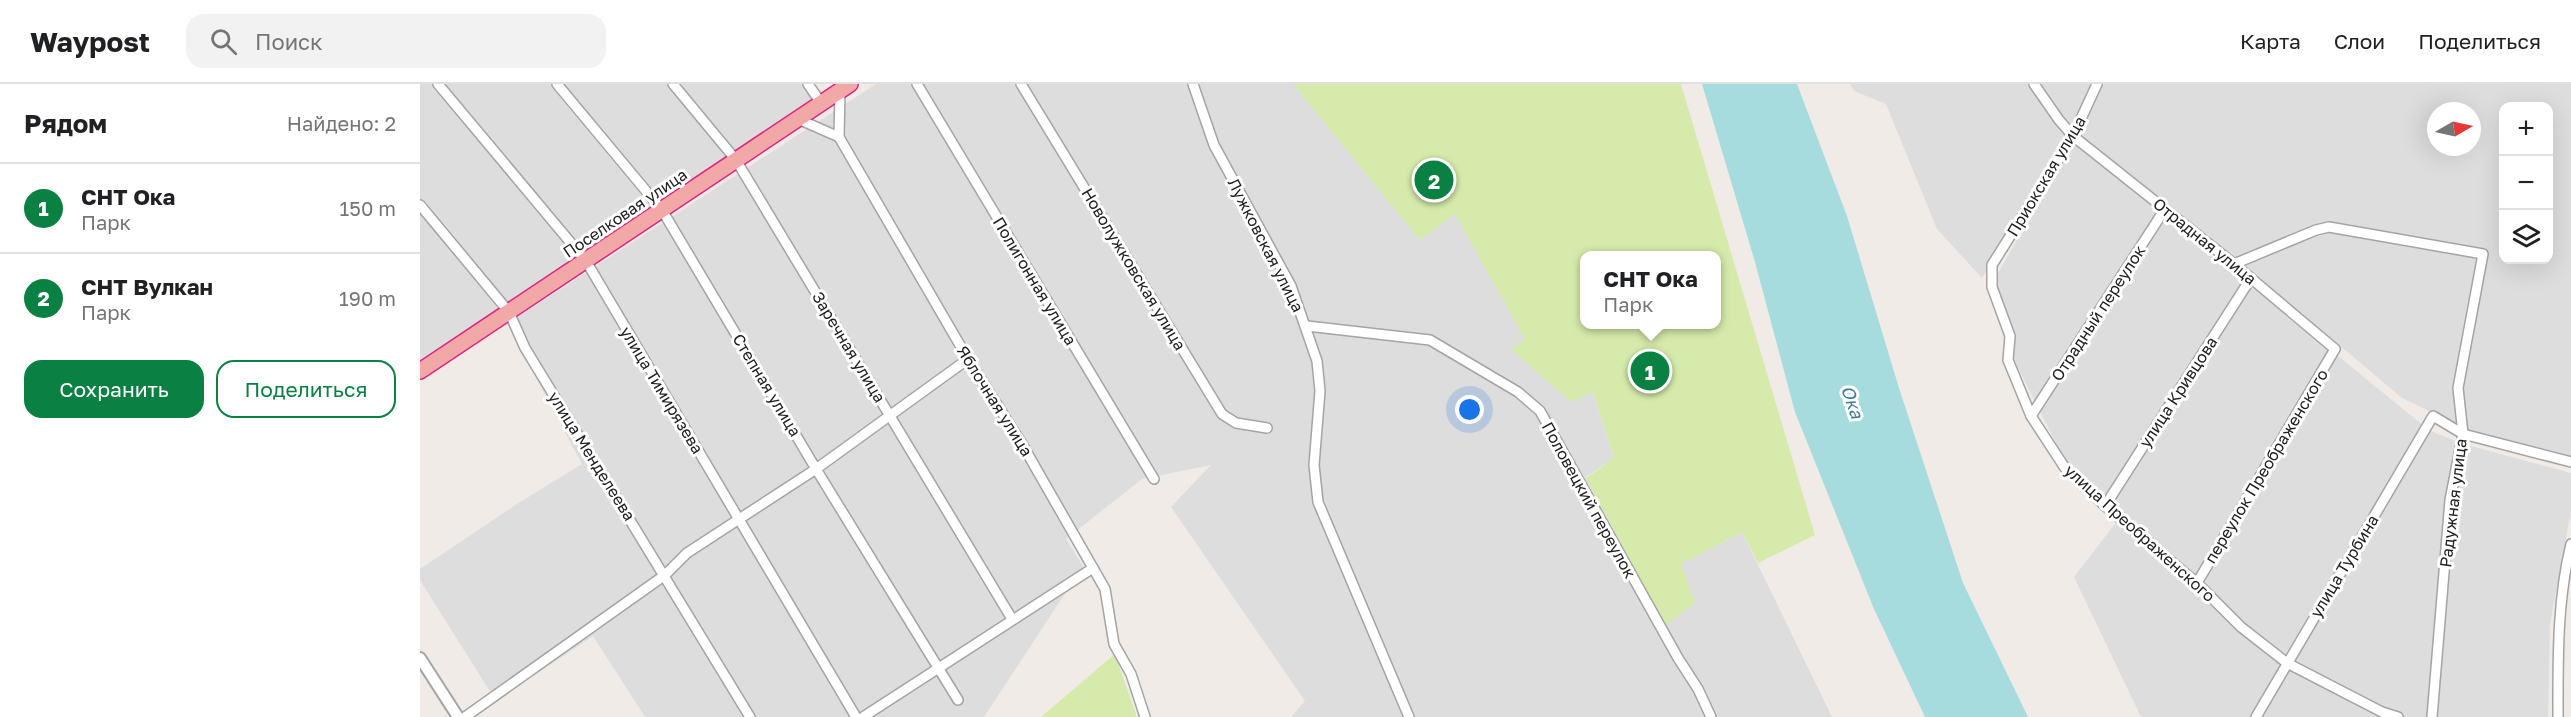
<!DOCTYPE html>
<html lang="ru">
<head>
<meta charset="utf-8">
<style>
  body { margin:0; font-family:"Golos Text",sans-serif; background:#f2f2f2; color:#202124 }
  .controls { position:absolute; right:18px; top:18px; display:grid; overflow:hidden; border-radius:12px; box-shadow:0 6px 24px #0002 }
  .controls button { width:54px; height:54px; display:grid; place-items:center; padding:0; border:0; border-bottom:2px solid #e0e0e0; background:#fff; color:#202124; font:30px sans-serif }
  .compass { position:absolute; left:2007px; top:18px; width:54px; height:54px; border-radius:50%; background:#fff; box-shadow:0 6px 24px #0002; rotate:81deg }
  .you { position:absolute; left:1050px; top:326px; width:21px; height:21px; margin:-15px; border:4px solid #fff; border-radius:50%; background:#1a73e8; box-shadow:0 0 0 9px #1a73e833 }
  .badge { display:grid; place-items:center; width:39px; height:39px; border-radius:50%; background:#0b8043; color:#fff; font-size:20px; font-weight:700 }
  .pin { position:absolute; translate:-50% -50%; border:3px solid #fff; box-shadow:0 2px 6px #0006 }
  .popup { position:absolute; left:1160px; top:167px; width:141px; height:78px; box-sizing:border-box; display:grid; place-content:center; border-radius:12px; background:#fff; filter:drop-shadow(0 2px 4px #0005); font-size:20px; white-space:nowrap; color:#757577 }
  .popup b { font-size:22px; color:#202124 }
  .popup::after { content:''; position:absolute; left:50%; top:100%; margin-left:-12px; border:12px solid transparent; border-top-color:#fff }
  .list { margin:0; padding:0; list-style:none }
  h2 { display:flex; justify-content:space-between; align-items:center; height:78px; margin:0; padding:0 24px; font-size:26px }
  h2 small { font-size:20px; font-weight:400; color:#757577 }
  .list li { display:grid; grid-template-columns:39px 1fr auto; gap:18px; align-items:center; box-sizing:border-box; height:90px; padding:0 24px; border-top:2px solid #e0e0e0 }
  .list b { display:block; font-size:22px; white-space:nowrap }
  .list p { margin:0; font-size:20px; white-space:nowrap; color:#757577 }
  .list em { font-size:20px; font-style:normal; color:#757577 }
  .actions { display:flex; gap:12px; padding:18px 24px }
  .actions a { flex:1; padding:14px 0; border:2px solid #0b8043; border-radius:18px; text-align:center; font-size:21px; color:#0b8043 }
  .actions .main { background:#0b8043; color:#fff }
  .icon { flex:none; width:33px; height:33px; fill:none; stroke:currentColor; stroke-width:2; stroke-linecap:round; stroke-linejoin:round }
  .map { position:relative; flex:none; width:2151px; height:633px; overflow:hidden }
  header { display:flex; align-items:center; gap:36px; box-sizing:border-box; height:84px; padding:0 30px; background:#fff; border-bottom:2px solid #e0e0e0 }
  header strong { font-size:28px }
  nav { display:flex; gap:33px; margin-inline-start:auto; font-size:21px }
  .search { width:420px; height:54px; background:#f2f2f2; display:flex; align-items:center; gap:15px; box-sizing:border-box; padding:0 21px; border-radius:18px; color:#757577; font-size:22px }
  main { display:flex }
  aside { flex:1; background:#fff }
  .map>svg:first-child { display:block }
  .residential { fill:#dedddd; fill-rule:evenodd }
  .grass { fill:#d6ebab; fill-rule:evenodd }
  .water { fill:#a6dcde }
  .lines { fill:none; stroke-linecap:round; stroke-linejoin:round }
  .minor-casing { stroke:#a4a4a4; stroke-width:12 }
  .tertiary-casing { stroke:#a4a4a4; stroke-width:14 }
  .trunk-casing { stroke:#de2485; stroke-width:18 }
  .minor { stroke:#fff; stroke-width:9 }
  .tertiary { stroke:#fff; stroke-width:10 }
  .trunk { stroke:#f2a8a6; stroke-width:15 }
  .labels { text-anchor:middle; stroke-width:6; stroke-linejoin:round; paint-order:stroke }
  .street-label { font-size:16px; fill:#202020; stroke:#fff }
  .water-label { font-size:18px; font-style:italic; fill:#417d99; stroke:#fff }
</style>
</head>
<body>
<header>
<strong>Waypost</strong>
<div class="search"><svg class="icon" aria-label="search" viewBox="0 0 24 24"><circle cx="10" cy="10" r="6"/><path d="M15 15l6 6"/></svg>Поиск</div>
<nav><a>Карта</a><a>Слои</a><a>Поделиться</a></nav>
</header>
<main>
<aside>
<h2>Рядом<small>Найдено: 2</small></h2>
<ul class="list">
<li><span class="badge">1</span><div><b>СНТ Ока</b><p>Парк</p></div><em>150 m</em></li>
<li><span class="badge">2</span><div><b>СНТ Вулкан</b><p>Парк</p></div><em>190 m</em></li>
</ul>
<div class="actions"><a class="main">Сохранить</a><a>Поделиться</a></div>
</aside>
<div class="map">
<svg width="2151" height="633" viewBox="0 0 2151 633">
  <rect width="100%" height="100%" fill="#f0ebe6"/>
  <g class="residential">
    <path d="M0,0H387L399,18L89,225L0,119Z"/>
    <path d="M456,0H873L1000,156L1035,129L1105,255L1091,265L1173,308L1194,374L1166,393L1261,480L1322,448L1412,633H871L885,617L751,423L791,381L722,395L646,455L663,482L564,633H225L173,552L76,617L0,496V485L97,420L162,380L87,240Z"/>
    <path d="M1430,0H1671L1652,43L1562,194L1517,145L1466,20L1434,7Z"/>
    <path d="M1682,0H2151V372L2050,347L1982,314L1912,255L1659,51ZM2084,22H2128V176H2084ZM2016,27H2052V63H2016Z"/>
    <path d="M1654,57L2010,347L2047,361L2151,389V427L2130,540L2128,633H1721L1654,493L1701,432L1646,379L1592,272L1570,203Z"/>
    <path d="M0,123L87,227L0,285Z"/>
  </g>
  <g class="grass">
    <path d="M873,0H1261L1395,451L1338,479L1322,448L1261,480L1275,519L1245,542L1166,394L1194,374L1173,308L1151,318L1091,265L1105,255L1035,130L1000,156ZM1164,172H1296V240H1164Z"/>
    <path d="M695,570L717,633H621Z"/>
  </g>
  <path class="water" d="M1282,0H1377L1427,132L1479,304L1543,499L1608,633H1505L1454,525L1375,328L1335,178Z"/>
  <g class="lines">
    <defs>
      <g id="minor">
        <path d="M18,0L166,177L436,633"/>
        <path d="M137,0L242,126L396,385L538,616"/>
        <path d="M253,0L316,76L592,535"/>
        <path d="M388,0L401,19"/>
        <path d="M497,0L734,395"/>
        <path d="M601,0L802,330L816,339L847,344"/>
        <path d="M773,0L794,61L871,202L897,277L900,307L894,381L898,418L989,633"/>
        <path d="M1614,0L1639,36L1653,52L1814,180L1915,265L1777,499"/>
        <path d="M1677,0L1653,52L1572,181V203L1590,252L1588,276L1611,332L1645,384L1685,422L1777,499L1821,543L1867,579L1962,628L1978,633"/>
        <path d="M420,7L419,53L548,275L602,360L685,505L694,560L711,590L725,633"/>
        <path d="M378,35L419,53"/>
        <path d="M0,121L89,228L105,264L330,633"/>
        <path d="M1814,180L1896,146L1909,143L2063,170L2038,304L2043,350L2030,416L2012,633"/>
        <path d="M887,242L1010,256L1098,308L1120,327L1258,574L1278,605L1291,633"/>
        <path d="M1611,332L1745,125"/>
        <path d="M1685,422L1831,194"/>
        <path d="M45,633L245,491L267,469L396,385L548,275"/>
        <path d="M443,633L673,484"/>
        <path d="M1836,633L2013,332L2043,350L2151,378"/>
        <path d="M2138,633C2138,575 2137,517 2151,460"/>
      </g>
      <path id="tertiary" d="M0,574L38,633"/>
      <path id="trunk" d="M0,287L430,0"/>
    </defs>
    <use href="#minor" class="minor-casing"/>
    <use href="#tertiary" class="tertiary-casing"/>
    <use href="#trunk" class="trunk-casing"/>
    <use href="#minor" class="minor"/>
    <use href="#tertiary" class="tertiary"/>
    <use href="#trunk" class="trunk"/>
  </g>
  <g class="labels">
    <g class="street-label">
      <text transform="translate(1626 92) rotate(-59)" y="6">Приокская улица</text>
      <text transform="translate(205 129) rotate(-34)" y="6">Поселковая улица</text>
      <text transform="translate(1785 157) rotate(39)" y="6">Отрадная улица</text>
      <text transform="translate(846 161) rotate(63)" y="6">Лужковская улица</text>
      <text transform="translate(714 185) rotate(59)" y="6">Новолужковская улица</text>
      <text transform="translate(615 197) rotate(59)" y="6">Полигонная улица</text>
      <text transform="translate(1678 229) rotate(-57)" y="6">Отрадный переулок</text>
      <text transform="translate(429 263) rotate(59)" y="6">Заречная улица</text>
      <text transform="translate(347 301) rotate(59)" y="6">Степная улица</text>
      <text transform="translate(242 306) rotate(59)" y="6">улица Тимирязева</text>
      <text transform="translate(1758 308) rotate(-57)" y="6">улица Кривцова</text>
      <text transform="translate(575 317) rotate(58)" y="6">Яблочная улица</text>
      <text transform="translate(172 372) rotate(58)" y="6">улица Менделеева</text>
      <text transform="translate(1846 382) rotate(-59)" y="6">переулок Преображенского</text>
      <text transform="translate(1169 416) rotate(61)" y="6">Половецкий переулок</text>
      <text transform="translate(2033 419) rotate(-83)" y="6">Радужная улица</text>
      <text transform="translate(1720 449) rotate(42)" y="6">улица Преображенского</text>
      <text transform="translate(1924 482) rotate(-59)" y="6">улица Турбина</text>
    </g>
    <g class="water-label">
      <text transform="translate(1432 318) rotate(71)" y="6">Ока</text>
    </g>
  </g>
</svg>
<div class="controls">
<button>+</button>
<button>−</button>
<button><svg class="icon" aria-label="layers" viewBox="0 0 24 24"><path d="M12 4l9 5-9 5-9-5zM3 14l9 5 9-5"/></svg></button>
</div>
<svg class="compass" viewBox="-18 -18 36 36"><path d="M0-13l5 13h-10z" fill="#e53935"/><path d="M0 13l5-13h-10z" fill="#757577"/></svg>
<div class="you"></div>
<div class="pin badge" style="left:1230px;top:287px">1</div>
<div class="popup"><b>СНТ Ока</b>Парк</div>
<div class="pin badge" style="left:1014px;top:96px">2</div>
</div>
</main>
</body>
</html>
